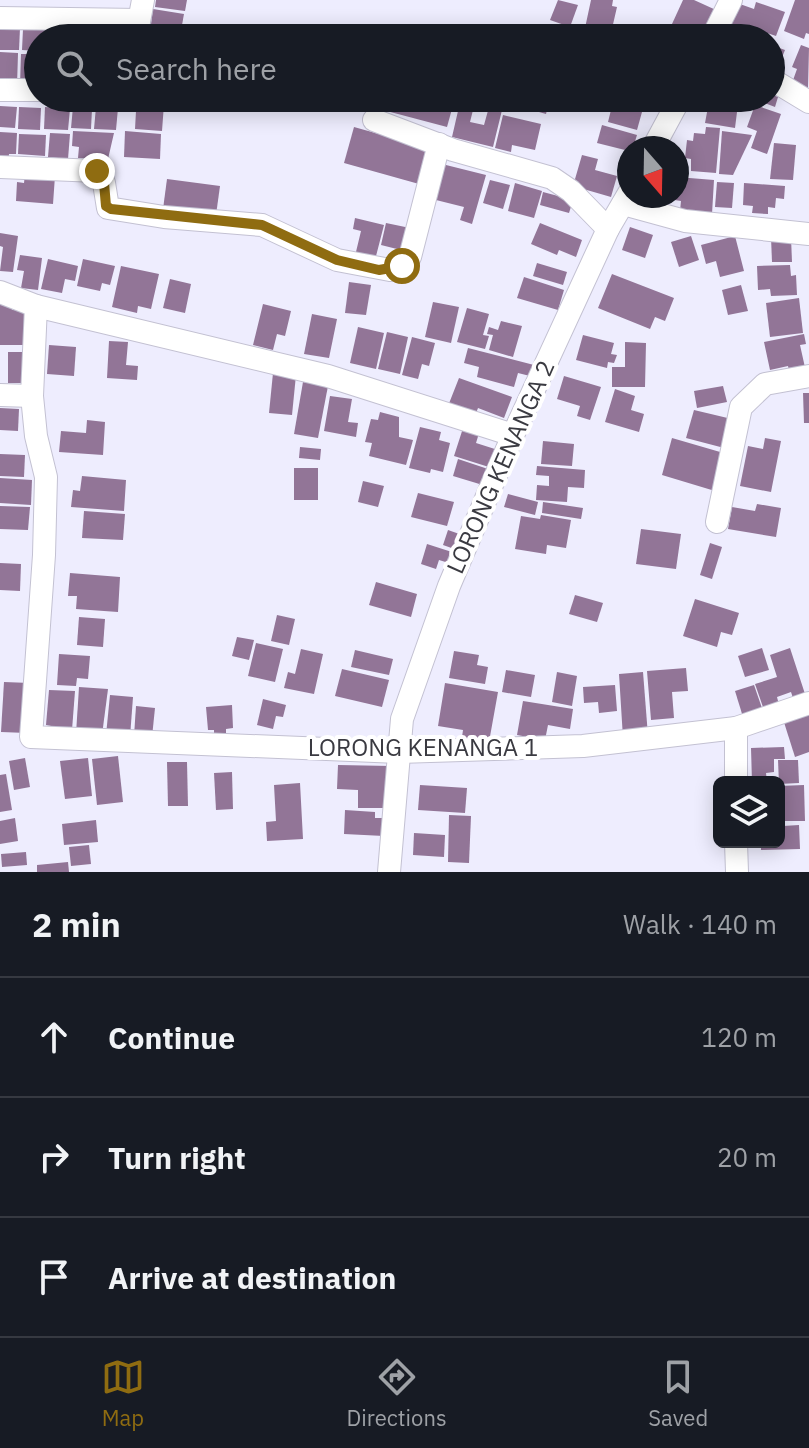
<!DOCTYPE html>
<html lang="en">
<head>
<meta charset="utf-8">
<style>
  body { margin:0; font-family:"IBM Plex Sans",sans-serif; background:#20242c; color:#f1f3f6 }
  .controls { position:absolute; right:24px; bottom:24px; display:grid; overflow:hidden; border-radius:12px; box-shadow:0 4px 20px #0003 }
  .controls button { width:72px; height:72px; display:grid; place-items:center; padding:0; border:0; border-bottom:2px solid #363941; background:#171b24; color:#f1f3f6; font:40px sans-serif }
  .compass { position:absolute; left:617px; top:136px; width:72px; height:72px; border-radius:50%; background:#171b24; box-shadow:0 4px 20px #0003; rotate:160deg }
  .stop { position:absolute; width:24px; height:24px; margin:-18px; border:6px solid #8f6c11; border-radius:50%; background:#fff }
  .stop.end { background:#8f6c11; border-color:#fff; box-shadow:0 2px 8px #0008 }
  .list { margin:0; padding:0; list-style:none }
  h2 { display:flex; justify-content:space-between; align-items:center; height:104px; margin:0; padding:0 32px; font-size:34px }
  h2 small { font-size:26px; font-weight:400; color:#9ea1a6 }
  .list li { display:grid; grid-template-columns:52px 1fr auto; gap:24px; align-items:center; box-sizing:border-box; height:120px; padding:0 32px; border-top:2px solid #363941 }
  .list b { display:block; font-size:30px; white-space:nowrap }
  .list em { font-size:26px; font-style:normal; color:#9ea1a6 }
  .icon { flex:none; width:44px; height:44px; fill:none; stroke:currentColor; stroke-width:2; stroke-linecap:round; stroke-linejoin:round }
  .map { position:relative; flex:none; width:809px; height:872px; overflow:hidden }
  .search { position:absolute; background:#171b24; box-shadow:0 4px 20px #0003; left:24px; right:24px; top:24px; height:88px; display:flex; align-items:center; gap:20px; box-sizing:border-box; padding:0 28px; border-radius:44px; color:#9ea1a6; font-size:30px }
  .sheet { height:464px; background:#171b24 }
  nav { display:flex; justify-content:space-around; align-items:center; box-sizing:border-box; height:112px; border-top:2px solid #363941; background:#171b24; font-size:22px; color:#9ea1a6 }
  nav a { display:grid; justify-items:center; gap:4px }
  nav .on { color:#8f6c11 }
  .map>svg:first-child { display:block }
  .building { fill:#927597 }
  .lines { fill:none; stroke-linecap:round; stroke-linejoin:round }
  .minor-casing { stroke:#c3c1d2; stroke-width:24 }
  .minor { stroke:#fff; stroke-width:22 }
  .route { stroke:#8f6c11; stroke-width:10 }
  .labels { text-anchor:middle; stroke-width:8; stroke-linejoin:round; paint-order:stroke }
  .street-label { font-size:24px; fill:#3a3a41; stroke:#fff }
</style>
</head>
<body>
<div class="map">
<svg width="809" height="872" viewBox="0 0 809 872">
  <rect width="100%" height="100%" fill="#eeedfe"/>
  <g class="building">
    <path d="M156,0H187L185,11L155,7Z"/>
    <path d="M558,0L578,5L570,27L550,20Z"/>
    <path d="M591,0H613L612,6L617,7L611,33L585,28Z"/>
    <path d="M683,0H694L716,10L702,38L672,24Z"/>
    <path d="M795,0H809V34L806,33L804,39L784,31Z"/>
    <path d="M756,2L785,12L776,36L758,30L755,35L729,26L737,3L754,9Z"/>
    <path d="M153,9L184,14L180,36L150,32Z"/>
    <path d="M0,28H20L19,50H0Z"/>
    <path d="M50,28L70,29L69,38H50Z"/>
    <path d="M23,29H47V38H38V51L22,50Z"/>
    <path d="M72,30L96,31V38H72Z"/>
    <path d="M99,31L129,32V38H99Z"/>
    <path d="M771,45L785,50L774,77L771,76Z"/>
    <path d="M801,45L809,48L808,89L792,83L797,69L792,67Z"/>
    <path d="M0,52L18,53L17,86L0,85Z"/>
    <path d="M21,54H38V86L20,85Z"/>
    <path d="M771,84L776,85L773,95L778,97L775,107L754,99L752,107L728,98H771Z"/>
    <path d="M366,98H455L447,127L364,105Z"/>
    <path d="M461,98H476L470,122L484,125L489,107L502,110L493,147L452,137Z"/>
    <path d="M521,98H550L546,114L518,106Z"/>
    <path d="M614,98L629,102L627,108L642,112L637,130L608,122Z"/>
    <path d="M150,103L164,104L162,131L135,129L136,111L149,112Z"/>
    <path d="M755,105L781,114L767,154L751,148L757,131L747,127Z"/>
    <path d="M0,106L17,107L15,128L0,127Z"/>
    <path d="M19,107L41,108L40,130L18,129Z"/>
    <path d="M45,107L70,109L68,130L44,129Z"/>
    <path d="M73,107L92,109L91,129L71,128Z"/>
    <path d="M96,107L118,108L116,130L94,129Z"/>
    <path d="M708,107L737,112L735,128L705,123Z"/>
    <path d="M503,115L541,124L535,150L512,145L511,152L495,148Z"/>
    <path d="M602,125L637,135L633,148L629,151L597,143Z"/>
    <path d="M354,127L429,148L419,184L344,163Z"/>
    <path d="M706,127L720,128L716,173L691,171V159L685,158L687,140L693,141L694,133L705,134Z"/>
    <path d="M73,131L114,133L108,159L78,158L79,147L72,146Z"/>
    <path d="M125,131L161,134L160,159L124,157Z"/>
    <path d="M722,131L752,135L733,175L719,174Z"/>
    <path d="M0,132L17,133L16,154H9L8,164L0,163Z"/>
    <path d="M50,133L70,134L68,159L48,157Z"/>
    <path d="M19,134L46,135L45,156L18,154Z"/>
    <path d="M774,143L796,145L793,180L770,179Z"/>
    <path d="M582,155L598,159L595,170L617,176L611,197L573,186Z"/>
    <path d="M442,164L486,175L472,224L460,220L464,207L432,199Z"/>
    <path d="M25,174L55,176L53,204L16,201L17,182L24,183Z"/>
    <path d="M677,177L714,180L712,214L680,211L681,201L668,199V196H677Z"/>
    <path d="M167,179L220,186L216,215L163,209Z"/>
    <path d="M490,180L510,185L503,209L483,203Z"/>
    <path d="M717,182L734,183L732,208L715,207Z"/>
    <path d="M515,183L542,191L534,218L508,211Z"/>
    <path d="M744,183L785,186L784,199L776,198L775,208L768,207V214L752,213L753,206L743,205Z"/>
    <path d="M543,192L573,200L569,213L540,205Z"/>
    <path d="M355,218L384,225L375,260L355,256L361,231L353,229Z"/>
    <path d="M386,223L410,228L405,251L381,245Z"/>
    <path d="M540,223L582,240L576,257L559,250L557,255L531,244Z"/>
    <path d="M630,227L653,235L645,258L622,250Z"/>
    <path d="M0,233L18,236L13,272L0,271L3,247L0,246Z"/>
    <path d="M691,236L699,260L679,267L671,242Z"/>
    <path d="M735,236L744,271L720,277L716,261L706,264L701,245Z"/>
    <path d="M771,237H791L792,262H772Z"/>
    <path d="M20,255L42,258L38,290L21,288L24,271L17,270Z"/>
    <path d="M48,259L78,266L75,281L65,279L62,293L41,289Z"/>
    <path d="M83,259L115,266L110,285L102,283L100,291L77,286Z"/>
    <path d="M537,263L567,272L563,285L533,276Z"/>
    <path d="M790,265L791,276L796,275L797,295L771,296L770,289L758,290L757,266Z"/>
    <path d="M121,266L159,274L151,309L138,306L137,313L112,307Z"/>
    <path d="M612,274L674,298L665,321L655,317L650,329L598,308Z"/>
    <path d="M524,277L564,290L558,310L517,298Z"/>
    <path d="M170,279L191,284L185,313L163,308Z"/>
    <path d="M349,282L371,285L366,315L345,313Z"/>
    <path d="M741,285L748,311L728,315L722,290Z"/>
    <path d="M799,298L803,333L770,337L766,303Z"/>
    <path d="M433,302L459,307L451,343L425,337Z"/>
    <path d="M0,304H12V310H24V345H0Z"/>
    <path d="M263,304L291,311L285,336L277,334L273,350L253,345Z"/>
    <path d="M467,308L489,314L483,335L489,336L485,349L457,342Z"/>
    <path d="M312,314L337,319L329,358L304,354Z"/>
    <path d="M501,321L522,326L513,357L489,350L493,335L487,334L489,327L498,330Z"/>
    <path d="M358,327L384,333L376,369L350,363Z"/>
    <path d="M387,332L408,337L400,374L378,369Z"/>
    <path d="M804,334L806,344L800,345L806,372L790,375L788,366L770,370L764,342Z"/>
    <path d="M583,335L614,343L611,354L617,355L614,363L608,362L607,368L576,360Z"/>
    <path d="M412,337L435,343L429,366L422,364L418,379L402,375Z"/>
    <path d="M109,341L128,342L126,365L138,366L137,380L107,378Z"/>
    <path d="M625,342L646,343L645,387H612V367H625Z"/>
    <path d="M49,345L76,347L74,376L47,374Z"/>
    <path d="M468,348L534,365L530,376L518,373L514,387L477,377L479,367L464,363Z"/>
    <path d="M8,352H29L30,383H8Z"/>
    <path d="M273,373L296,375L292,415L269,413Z"/>
    <path d="M564,376L601,387L590,420L577,416L580,406L557,399Z"/>
    <path d="M459,378L512,397L504,418L478,408L475,416L448,406Z"/>
    <path d="M303,382L328,386L318,438L294,434Z"/>
    <path d="M723,386L727,402L697,408L694,391Z"/>
    <path d="M615,389L635,396L631,410L644,414L639,432L605,422Z"/>
    <path d="M803,393H809V423H804Z"/>
    <path d="M330,396L352,399L348,422L358,423L356,437L324,431Z"/>
    <path d="M0,408L19,409L18,431L0,430Z"/>
    <path d="M694,410L736,420L728,449L686,438Z"/>
    <path d="M380,412L399,417V437L413,440L406,465L369,456L372,443L365,442L371,419L378,420Z"/>
    <path d="M87,420L105,422L103,455L59,452L61,431L86,433Z"/>
    <path d="M464,425L480,430L476,443L498,450L492,468L454,456Z"/>
    <path d="M420,427L441,432L439,440L450,443L443,472L431,469L430,473L409,468Z"/>
    <path d="M672,438L727,454L715,491L662,475Z"/>
    <path d="M765,438L781,441L771,492L740,486L748,446L763,449Z"/>
    <path d="M543,441L574,444L572,466L541,464Z"/>
    <path d="M300,447L321,449L320,460L299,458Z"/>
    <path d="M0,454L25,455L24,477L0,476Z"/>
    <path d="M458,459L491,470L486,486L453,476Z"/>
    <path d="M537,466L585,470L584,488L568,487L567,502L536,500L537,485L549,486V476L536,475Z"/>
    <rect x="294" y="468" width="24" height="32"/>
    <path d="M82,476L126,480L124,511L71,507L73,490L80,491Z"/>
    <path d="M0,478L32,480L31,505L0,503Z"/>
    <path d="M363,481L384,486L378,507L358,502Z"/>
    <path d="M418,493L454,502L447,526L411,517Z"/>
    <path d="M508,494L538,502L535,515L504,507Z"/>
    <path d="M543,502L583,508L581,519L542,513Z"/>
    <path d="M757,504L781,508L776,537L728,529L732,507L755,511Z"/>
    <path d="M0,506L30,507L28,530L0,529Z"/>
    <path d="M84,511L125,514L123,540L82,538Z"/>
    <path d="M541,515L571,520L566,548L547,545L546,554L515,549L521,516L540,519Z"/>
    <path d="M641,529L681,534L676,569L636,564Z"/>
    <path d="M448,530L465,536L460,551L443,545Z"/>
    <path d="M710,543L722,547L712,579L700,575Z"/>
    <path d="M427,544L455,553L452,564L439,560L436,569L421,564Z"/>
    <path d="M0,563L21,564L20,591L0,590Z"/>
    <path d="M70,573L120,577L118,612L76,609L77,596H68Z"/>
    <path d="M376,582L417,594L411,617L369,605Z"/>
    <path d="M575,595L603,603L597,622L569,614Z"/>
    <path d="M695,599L739,613L732,635L721,632L717,647L683,636Z"/>
    <path d="M277,615L295,619L289,645L271,641Z"/>
    <path d="M79,617L105,619L103,647L77,645Z"/>
    <path d="M237,637L254,640L249,660L232,656Z"/>
    <path d="M256,643L283,649L275,682L248,676Z"/>
    <path d="M762,648L769,670L745,677L738,656Z"/>
    <path d="M790,648L806,697L794,701L791,692L777,697L779,705L764,710L755,684L777,677L770,655Z"/>
    <path d="M301,649L323,654L314,694L284,688L288,672L295,674Z"/>
    <path d="M355,650L393,659L389,675L351,667Z"/>
    <path d="M454,651L479,655L477,665L488,667L485,684L449,678Z"/>
    <path d="M59,654L90,656L88,679L77,678L76,686L57,685Z"/>
    <path d="M686,668L688,691L672,692L674,718L651,720L647,671Z"/>
    <path d="M342,669L389,680L382,707L335,696Z"/>
    <path d="M506,670L535,675L531,697L502,692Z"/>
    <path d="M557,672L577,676L572,706L552,702Z"/>
    <path d="M643,672L648,736L623,738L619,674Z"/>
    <path d="M4,682L30,683L27,733L1,732Z"/>
    <path d="M445,683L498,692L489,742L462,737L463,730L438,726Z"/>
    <path d="M615,685L617,711L599,713L598,702L584,703L583,687Z"/>
    <path d="M754,685L763,711L743,717L735,691Z"/>
    <path d="M79,687L108,689L102,735L76,734Z"/>
    <path d="M49,690L75,691L72,730L46,725Z"/>
    <path d="M110,695L133,697L130,737L106,735Z"/>
    <path d="M263,699L286,705L283,717L276,716L273,729L257,725Z"/>
    <path d="M523,701L573,709L570,729L548,725L545,740L517,735Z"/>
    <path d="M232,705L233,728L226,729V734H214V730H208L206,707Z"/>
    <path d="M136,706L155,708L152,737L134,736Z"/>
    <path d="M809,707V752L795,757L782,716Z"/>
    <path d="M784,747L785,759H774V772L766,773L767,782H752L751,748Z"/>
    <path d="M118,756L123,802L97,805L92,759Z"/>
    <path d="M25,758L30,787L14,790L9,761Z"/>
    <path d="M88,758L92,796L65,799L60,761Z"/>
    <path d="M778,760H798L799,783L779,784Z"/>
    <path d="M167,762H187L188,806H168Z"/>
    <path d="M338,765L391,766L390,808H358V790L337,789Z"/>
    <path d="M232,772L233,809L216,810L214,773Z"/>
    <path d="M6,774L12,810L0,812V775Z"/>
    <path d="M300,783L303,839L267,841L266,822L276,821L274,785Z"/>
    <path d="M420,785L467,788L465,813L418,810Z"/>
    <path d="M804,785L805,821H785L779,786Z"/>
    <path d="M345,810L375,812V818H385L384,836L344,834Z"/>
    <path d="M449,815L471,816L469,863L448,862Z"/>
    <path d="M15,818L18,841L0,844V821Z"/>
    <path d="M96,820L98,842L64,845L62,824Z"/>
    <path d="M799,825L800,849L761,850V842H779L783,826Z"/>
    <path d="M414,833L445,835L444,857L413,855Z"/>
    <path d="M89,845L91,864L71,866L69,847Z"/>
    <path d="M26,852L27,865L2,867L1,854Z"/>
    <path d="M68,862L69,872H37V865Z"/>
  </g>
  <g class="lines">
    <defs>
      <g id="minor">
        <path d="M0,18L139,20"/>
        <path d="M136,38L143,0"/>
        <path d="M712,38L731,0"/>
        <path d="M771,79L809,102"/>
        <path d="M0,90H38"/>
        <path d="M374,120L453,150L552,178L571,191L608,229"/>
        <path d="M653,148L680,98"/>
        <path d="M0,167L97,171L104,183L108,208L164,217L262,225L337,260L390,270L410,257L439,144"/>
        <path d="M623,204L685,221L809,234"/>
        <path d="M0,292L36,306L328,376L513,435"/>
        <path d="M36,306L32,396L36,436L46,477L44,555L31,737L399,752L583,746L736,728L809,703"/>
        <path d="M0,395L32,396"/>
        <path d="M717,522L741,407L765,384L809,376"/>
        <path d="M736,728V782"/>
        <path d="M736,842L737,872"/>
        <path d="M389,872L402,719L449,586L513,435L608,229L629,193"/>
      </g>
    </defs>
    <use href="#minor" class="minor-casing"/>
    <use href="#minor" class="minor"/>
  </g>
  <g class="lines">
    <path class="route" d="M97,171L104,183L106,206L111,209L262,225L337,260L379,270L402,266"/>
  </g>
  <g class="labels">
    <g class="street-label">
      <text transform="translate(501 467) rotate(-66)" y="8">LORONG KENANGA 2</text>
      <text x="423" y="756">LORONG KENANGA 1</text>
    </g>
  </g>
</svg>
<div class="controls">
<button><svg class="icon" aria-label="layers" viewBox="0 0 24 24"><path d="M12 4l9 5-9 5-9-5zM3 14l9 5 9-5"/></svg></button>
</div>
<svg class="compass" viewBox="-18 -18 36 36"><path d="M0-13l5 13h-10z" fill="#e53935"/><path d="M0 13l5-13h-10z" fill="#9ea1a6"/></svg>
<div class="stop" style="left:402px;top:266px"></div>
<div class="stop end" style="left:97px;top:171px"></div>
<div class="search"><svg class="icon" aria-label="search" viewBox="0 0 24 24"><circle cx="10" cy="10" r="6"/><path d="M15 15l6 6"/></svg>Search here</div>
</div>
<section class="sheet">
<h2>2 min<small>Walk · 140 m</small></h2>
<ul class="list">
<li><svg class="icon" aria-label="ahead" viewBox="0 0 24 24"><path d="M12 20V5M6 11l6-6 6 6"/></svg><div><b>Continue</b></div><em>120 m</em></li>
<li><svg class="icon" aria-label="right" viewBox="0 0 24 24"><path d="M7 20v-9h11M14 6l5 5-5 5"/></svg><div><b>Turn right</b></div><em>20 m</em></li>
<li><svg class="icon" aria-label="arrive" viewBox="0 0 24 24"><path d="M6 21V4h12l-3 4 3 4H6"/></svg><div><b>Arrive at destination</b></div></li>
</ul>
</section>
<nav>
<a class="on"><svg class="icon" aria-label="map" viewBox="0 0 24 24"><path d="M3 6l6-2 6 2 6-2v14l-6 2-6-2-6 2zM9 4v14M15 6v14"/></svg>Map</a>
<a><svg class="icon" aria-label="directions" viewBox="0 0 24 24"><path d="M12 3l9 9-9 9-9-9zM9 14v-3h6M13 9l2 2-2 2"/></svg>Directions</a>
<a><svg class="icon" aria-label="saved" viewBox="0 0 24 24"><path d="M7 4h10v16l-5-4-5 4z"/></svg>Saved</a>
</nav>
</body>
</html>
